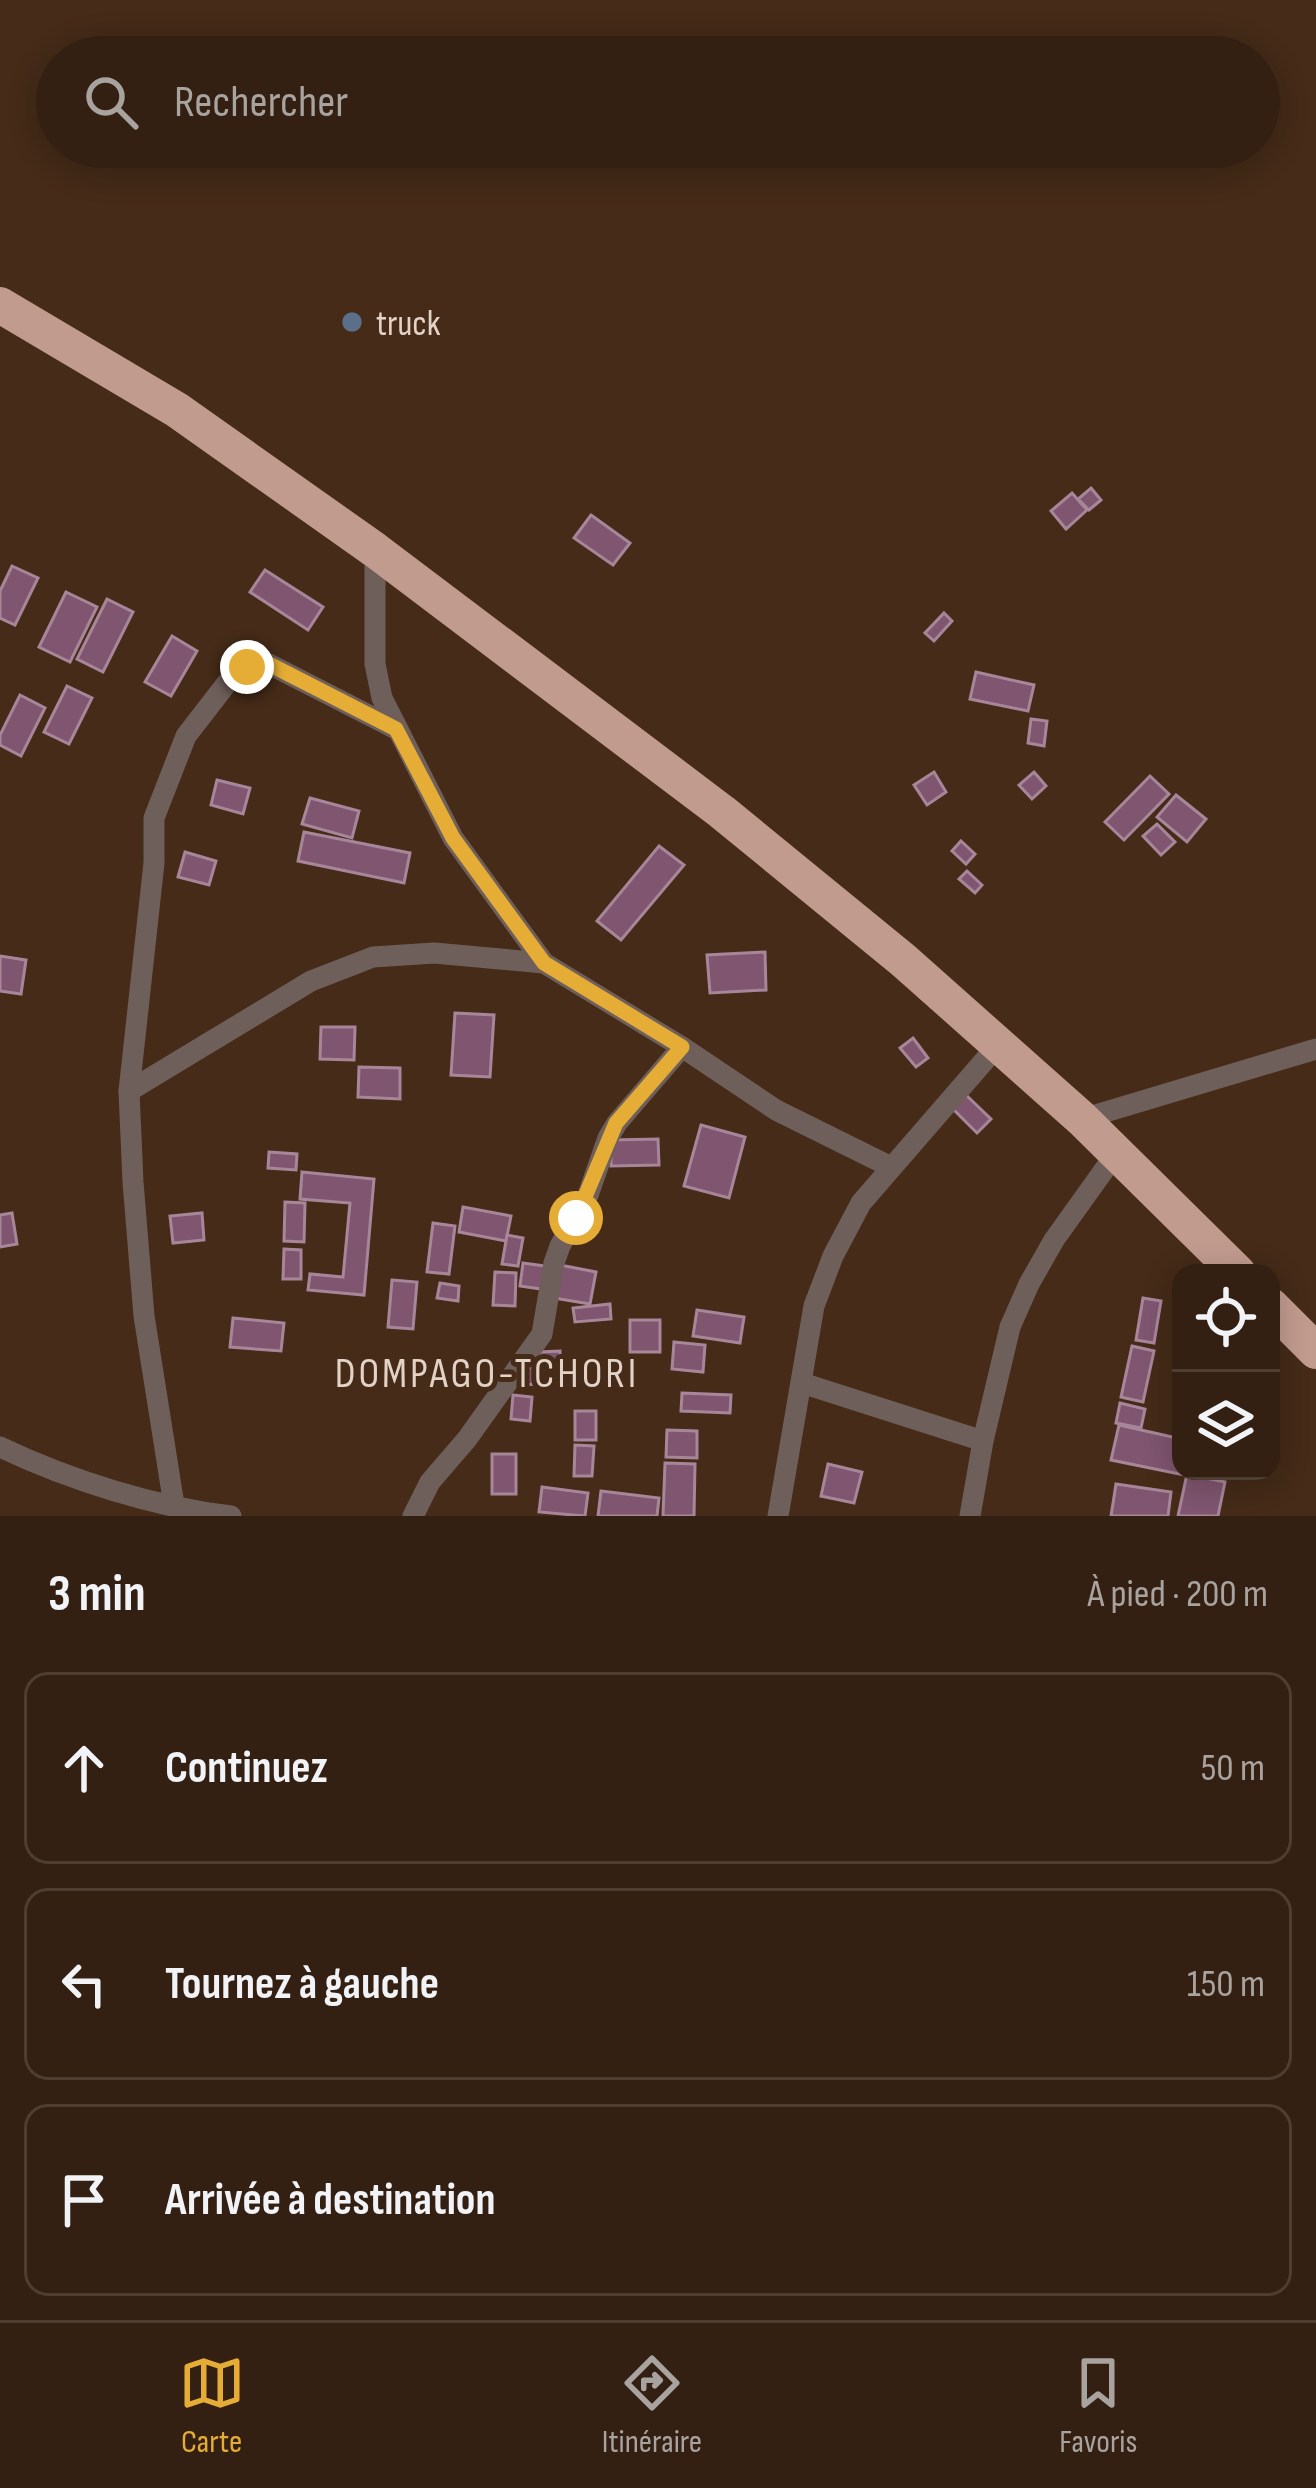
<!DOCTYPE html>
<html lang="fr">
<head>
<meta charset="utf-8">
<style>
  body { margin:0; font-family:"Sofia Sans Condensed",sans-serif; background:#3f2d20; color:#f1f3f6 }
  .controls { position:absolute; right:36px; bottom:36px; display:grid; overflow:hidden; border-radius:24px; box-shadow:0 6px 30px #0003 }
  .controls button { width:108px; height:108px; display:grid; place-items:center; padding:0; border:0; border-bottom:3px solid #4e3e32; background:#342012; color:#f1f3f6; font:60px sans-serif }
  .stop { position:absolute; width:36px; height:36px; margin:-27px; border:9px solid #e5ad35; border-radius:50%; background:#fff }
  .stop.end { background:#e5ad35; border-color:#fff; box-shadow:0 3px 12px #0008 }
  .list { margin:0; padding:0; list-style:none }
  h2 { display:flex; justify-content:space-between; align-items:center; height:156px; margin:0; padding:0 48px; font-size:51px }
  h2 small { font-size:39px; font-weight:400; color:#a9a39f }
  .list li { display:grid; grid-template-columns:78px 1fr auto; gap:36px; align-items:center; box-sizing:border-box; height:192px; margin:0 24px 24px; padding:0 24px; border:3px solid #4e3e32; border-radius:24px }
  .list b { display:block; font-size:45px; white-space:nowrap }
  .list em { font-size:39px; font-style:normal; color:#a9a39f }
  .icon { flex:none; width:66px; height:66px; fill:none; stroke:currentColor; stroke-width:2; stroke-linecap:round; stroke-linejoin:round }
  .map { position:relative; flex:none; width:1316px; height:1516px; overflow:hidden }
  .search { position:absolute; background:#342012; box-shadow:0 6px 30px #0003; left:36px; right:36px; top:36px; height:132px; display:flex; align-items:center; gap:30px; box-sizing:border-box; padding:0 42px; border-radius:66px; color:#a9a39f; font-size:45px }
  .sheet { height:804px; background:#342012 }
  nav { display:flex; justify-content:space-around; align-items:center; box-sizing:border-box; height:168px; border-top:3px solid #4e3e32; background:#342012; font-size:33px; color:#a9a39f }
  nav a { display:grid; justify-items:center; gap:6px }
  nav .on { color:#e5ad35 }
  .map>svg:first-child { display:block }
  .building { fill:#7f556f; stroke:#a8869a; stroke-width:3 }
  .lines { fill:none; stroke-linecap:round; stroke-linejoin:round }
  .street { stroke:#6f5f5a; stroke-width:21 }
  .highway { stroke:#c29b8f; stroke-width:36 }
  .route { stroke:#e5ad35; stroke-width:15 }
  .service-dot { fill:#5c6f8a; stroke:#452b18; stroke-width:4.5 }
  .labels { text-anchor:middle; stroke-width:10; stroke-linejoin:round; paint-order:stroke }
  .poi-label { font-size:36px; fill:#e3d2c6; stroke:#452b18; text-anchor:start }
  .quarter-label { font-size:42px; letter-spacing:3px; fill:#e3d2c6; stroke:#452b18 }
</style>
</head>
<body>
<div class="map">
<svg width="1316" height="1516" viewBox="0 0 1316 1516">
  <rect width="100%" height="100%" fill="#452b18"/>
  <g class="building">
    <path d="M1091,488L1101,500L1089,510L1078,499Z"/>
    <path d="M1072,493L1087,510L1066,529L1051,511Z"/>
    <path d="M591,515L630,543L613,565L574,538Z"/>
    <path d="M12,566L38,578L15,625L0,618V591Z"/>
    <path d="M265,570L323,607L308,630L250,592Z"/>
    <path d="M66,592L97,607L70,662L39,647Z"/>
    <path d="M107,599L133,612L103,672L77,659Z"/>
    <path d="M944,613L952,621L934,641L925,633Z"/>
    <path d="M172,636L197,651L171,696L145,682Z"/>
    <path d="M976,672L1034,685L1028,711L970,699Z"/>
    <path d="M67,686L92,698L69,744L44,732Z"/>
    <path d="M20,695L45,708L21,756L0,745V735Z"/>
    <path d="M1031,719L1047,721L1044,746L1028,743Z"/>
    <path d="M934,772L946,792L927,805L914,785Z"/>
    <path d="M1034,772L1046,786L1032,799L1019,785Z"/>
    <path d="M1150,776L1169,794L1124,840L1105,822Z"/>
    <path d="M217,780L250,788L243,814L211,805Z"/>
    <path d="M1176,795L1206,819L1187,842L1157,817Z"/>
    <path d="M310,798L359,811L352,838L302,824Z"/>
    <path d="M1157,824L1175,842L1161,855L1143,836Z"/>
    <path d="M304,832L410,853L404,883L298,861Z"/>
    <path d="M961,841L975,854L966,864L952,851Z"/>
    <path d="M659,846L684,865L621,940L597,921Z"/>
    <path d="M185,852L216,861L209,885L178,877Z"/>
    <path d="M967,871L982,885L975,893L959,879Z"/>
    <path d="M765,952L766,990L710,993L707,955Z"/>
    <path d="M0,956L26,960L21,994L0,991Z"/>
    <path d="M455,1013L494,1015L490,1077L451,1075Z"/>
    <path d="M321,1027H355L354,1060L320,1059Z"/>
    <path d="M913,1038L928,1058L916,1067L900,1048Z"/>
    <path d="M359,1067L400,1068V1099L358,1097Z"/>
    <path d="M966,1095L991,1119L977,1133L953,1109Z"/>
    <path d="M701,1125L745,1137L729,1198L684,1186Z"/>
    <path d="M658,1139L659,1165L611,1166V1140Z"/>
    <path d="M269,1152L297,1154L296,1170L268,1168Z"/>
    <path d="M302,1172L374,1179L364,1295L308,1290L310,1274L343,1277L350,1203L300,1199Z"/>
    <path d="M285,1202L305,1203L304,1242L284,1241Z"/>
    <path d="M463,1207L511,1216L506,1241L459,1232Z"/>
    <path d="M12,1213L17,1244L0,1247V1215Z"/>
    <path d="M202,1213L204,1240L173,1243L170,1216Z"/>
    <path d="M433,1223L455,1226L449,1274L427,1272Z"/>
    <path d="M507,1235L523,1238L518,1266L502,1264Z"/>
    <path d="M284,1249L301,1250V1279H283Z"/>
    <path d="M523,1263L545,1266L541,1289L520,1286Z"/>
    <path d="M560,1265L596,1272L590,1304L554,1298Z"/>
    <path d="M495,1272L516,1273L515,1306L493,1305Z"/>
    <path d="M392,1280L417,1282L413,1329L388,1327Z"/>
    <path d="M440,1283L459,1286L458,1301L437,1298Z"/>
    <path d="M1143,1298L1161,1301L1154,1343L1136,1340Z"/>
    <path d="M610,1304L611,1319L575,1322L573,1308Z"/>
    <path d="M697,1310L744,1317L740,1343L693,1336Z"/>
    <path d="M233,1318L284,1323L281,1351L230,1347Z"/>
    <rect x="630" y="1320" width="30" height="32"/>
    <path d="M674,1342L705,1345L703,1372L672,1369Z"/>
    <path d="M1132,1346L1154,1351L1143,1402L1121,1397Z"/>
    <path d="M560,1351V1368L544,1369L539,1352Z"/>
    <path d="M541,1367V1384L520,1385V1368Z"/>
    <path d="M682,1393L731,1395L730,1413L681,1411Z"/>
    <path d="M513,1395L532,1397L530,1421L511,1419Z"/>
    <path d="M1120,1403L1145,1409L1141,1428L1116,1423Z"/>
    <rect x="575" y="1411" width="21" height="29"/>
    <path d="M1119,1425L1181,1439V1471H1184V1475L1111,1460Z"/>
    <path d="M667,1430L697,1431V1458L666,1457Z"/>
    <path d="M575,1445L594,1446L592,1476H574Z"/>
    <rect x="492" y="1454" width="24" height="40"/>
    <path d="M665,1463L695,1464L694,1516H663Z"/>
    <path d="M828,1464L862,1472L854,1503L821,1496Z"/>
    <path d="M1187,1474L1225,1482L1218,1516H1178Z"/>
    <path d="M1116,1484L1171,1492L1168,1516H1111Z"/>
    <path d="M542,1487L588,1493L585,1516L539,1512Z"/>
    <path d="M601,1491L659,1498L657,1516H598Z"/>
  </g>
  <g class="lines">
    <g class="street">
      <path d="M375,550V664L382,698L453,838L544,963L682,1047L776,1110L891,1167"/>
      <path d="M129,1091L311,981L373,957L434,953L544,963"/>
      <path d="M1082,1119L1316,1049"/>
      <path d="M802,1383L983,1441"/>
      <path d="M0,1447C69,1480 155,1507 231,1516"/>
      <path d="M174,1505L144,1316L133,1182L129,1091L154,863V818L186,736L227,683L247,667L269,664L396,729"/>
      <path d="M413,1516L430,1482L467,1439L542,1334L554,1263L560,1246L588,1195L608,1138L617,1123L682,1047"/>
      <path d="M778,1516L814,1306L833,1256L861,1203L998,1045"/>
      <path d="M970,1516L983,1441L1010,1327L1029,1284L1054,1240L1117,1152"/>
    </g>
    <g class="highway">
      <path d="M0,305L177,410L375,550L722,812L903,960L1082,1119L1238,1273"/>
      <path d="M1271,1306L1316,1351"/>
    </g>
  </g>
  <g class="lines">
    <path class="route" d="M247,667L269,664L396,729L453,838L544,963L682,1047L616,1123L576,1218"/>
  </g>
  <circle class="service-dot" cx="352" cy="322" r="12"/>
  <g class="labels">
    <g class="poi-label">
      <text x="376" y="335">truck</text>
    </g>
    <g class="quarter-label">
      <text x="487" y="1387">DOMPAGO-TCHORI</text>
    </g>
  </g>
</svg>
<div class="controls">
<button><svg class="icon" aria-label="locate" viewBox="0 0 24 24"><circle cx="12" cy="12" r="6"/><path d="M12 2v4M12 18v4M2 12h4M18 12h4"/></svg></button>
<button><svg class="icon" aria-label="layers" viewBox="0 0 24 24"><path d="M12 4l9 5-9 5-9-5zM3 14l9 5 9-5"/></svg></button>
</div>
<div class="stop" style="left:576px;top:1218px"></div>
<div class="stop end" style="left:247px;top:667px"></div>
<div class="search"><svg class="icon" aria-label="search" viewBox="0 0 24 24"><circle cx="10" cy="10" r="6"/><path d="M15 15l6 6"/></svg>Rechercher</div>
</div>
<section class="sheet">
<h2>3 min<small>À pied · 200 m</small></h2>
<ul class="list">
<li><svg class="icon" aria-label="ahead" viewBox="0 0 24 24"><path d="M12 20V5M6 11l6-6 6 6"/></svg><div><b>Continuez</b></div><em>50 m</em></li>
<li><svg class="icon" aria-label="left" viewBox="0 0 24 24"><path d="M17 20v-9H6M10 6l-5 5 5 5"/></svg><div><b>Tournez à gauche</b></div><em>150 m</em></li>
<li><svg class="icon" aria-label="arrive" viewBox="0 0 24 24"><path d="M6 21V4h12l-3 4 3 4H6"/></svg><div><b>Arrivée à destination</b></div></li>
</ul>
</section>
<nav>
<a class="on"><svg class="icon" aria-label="map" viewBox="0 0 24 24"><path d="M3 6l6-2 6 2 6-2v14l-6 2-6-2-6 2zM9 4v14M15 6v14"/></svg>Carte</a>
<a><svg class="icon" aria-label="directions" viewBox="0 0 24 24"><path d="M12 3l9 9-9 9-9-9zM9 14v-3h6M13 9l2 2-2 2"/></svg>Itinéraire</a>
<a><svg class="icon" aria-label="saved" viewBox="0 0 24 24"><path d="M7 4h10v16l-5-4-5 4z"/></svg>Favoris</a>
</nav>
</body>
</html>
